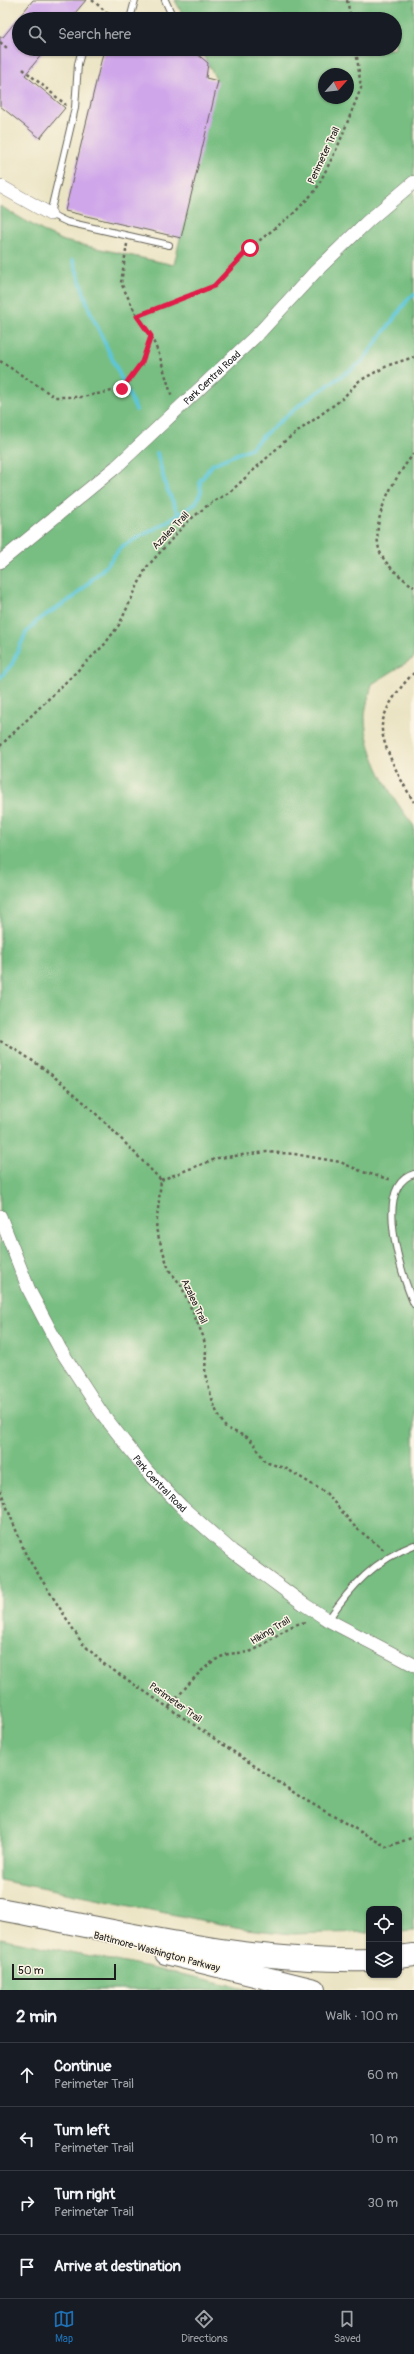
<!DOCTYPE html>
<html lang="en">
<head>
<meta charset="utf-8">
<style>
  body { margin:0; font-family:Pangolin,sans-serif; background:#20242c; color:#f1f3f6 }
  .controls { position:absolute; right:12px; bottom:12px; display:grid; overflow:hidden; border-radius:8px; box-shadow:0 1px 3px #0004 }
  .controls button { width:36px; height:36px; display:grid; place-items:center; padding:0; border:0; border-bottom:1px solid #363941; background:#171b24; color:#f1f3f6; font:20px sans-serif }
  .compass { position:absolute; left:318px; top:68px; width:36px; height:36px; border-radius:50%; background:#171b24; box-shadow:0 1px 3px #0004; rotate:63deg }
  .scale { position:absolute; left:12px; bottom:10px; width:104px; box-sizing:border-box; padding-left:4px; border:2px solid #1c1c1c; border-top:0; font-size:11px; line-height:14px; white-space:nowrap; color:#1c1c1c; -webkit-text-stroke:3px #fcf5e5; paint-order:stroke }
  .stop { position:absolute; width:12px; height:12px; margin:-9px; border:3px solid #e11d48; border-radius:50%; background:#fff }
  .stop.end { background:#e11d48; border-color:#fff; box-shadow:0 1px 4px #0008 }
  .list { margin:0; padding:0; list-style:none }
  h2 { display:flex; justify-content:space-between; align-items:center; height:52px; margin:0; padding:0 16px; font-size:17px }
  h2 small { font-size:13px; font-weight:400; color:#9ea1a6 }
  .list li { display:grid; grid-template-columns:26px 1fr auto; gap:12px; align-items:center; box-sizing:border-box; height:64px; padding:0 16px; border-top:1px solid #363941 }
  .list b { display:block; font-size:15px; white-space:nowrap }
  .list p { margin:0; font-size:13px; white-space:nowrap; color:#9ea1a6 }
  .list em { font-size:13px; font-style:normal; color:#9ea1a6 }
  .icon { flex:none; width:22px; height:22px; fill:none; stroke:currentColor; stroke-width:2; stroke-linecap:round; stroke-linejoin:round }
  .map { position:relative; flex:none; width:414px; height:1990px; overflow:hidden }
  .search { position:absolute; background:#171b24; box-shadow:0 1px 3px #0004; left:12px; right:12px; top:12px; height:44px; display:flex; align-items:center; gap:10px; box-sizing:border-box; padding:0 14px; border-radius:22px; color:#9ea1a6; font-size:15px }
  .sheet { height:308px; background:#171b24 }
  nav { display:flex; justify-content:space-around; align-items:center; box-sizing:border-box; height:56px; border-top:1px solid #363941; background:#171b24; font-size:11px; color:#9ea1a6 }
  nav a { display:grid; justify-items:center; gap:2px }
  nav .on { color:#1f6fb2 }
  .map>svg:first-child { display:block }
  .forest { fill:#78be82; stroke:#4a6d4f; fill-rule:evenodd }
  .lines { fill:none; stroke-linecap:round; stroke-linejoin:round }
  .stream { stroke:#5dc6d8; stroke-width:4 }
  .building { fill:#cfa6ea }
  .lane-casing { stroke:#646257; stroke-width:8 }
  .street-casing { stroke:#646257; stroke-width:14 }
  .highway-casing { stroke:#646257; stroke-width:24 }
  .path { stroke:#646257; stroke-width:2.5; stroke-dasharray:3 3; stroke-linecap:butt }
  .lane { stroke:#fff; stroke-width:6 }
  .street { stroke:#fff; stroke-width:13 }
  .highway { stroke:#fff; stroke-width:22 }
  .route { stroke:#e11d48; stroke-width:5 }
  .labels { text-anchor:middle; stroke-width:3; stroke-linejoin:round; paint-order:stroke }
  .street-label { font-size:10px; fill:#1c1c1c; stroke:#fcf5e5 }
</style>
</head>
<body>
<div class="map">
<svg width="414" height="1990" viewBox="0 0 414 1990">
  <rect width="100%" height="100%" fill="#fcf5e5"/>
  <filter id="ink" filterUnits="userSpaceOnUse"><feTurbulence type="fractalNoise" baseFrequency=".025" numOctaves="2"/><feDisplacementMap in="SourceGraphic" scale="8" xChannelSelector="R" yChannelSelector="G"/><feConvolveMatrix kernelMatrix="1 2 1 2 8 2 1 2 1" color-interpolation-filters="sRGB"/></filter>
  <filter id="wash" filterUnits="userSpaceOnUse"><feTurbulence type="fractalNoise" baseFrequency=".012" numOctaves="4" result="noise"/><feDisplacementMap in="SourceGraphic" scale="16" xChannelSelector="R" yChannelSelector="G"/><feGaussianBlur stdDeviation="0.9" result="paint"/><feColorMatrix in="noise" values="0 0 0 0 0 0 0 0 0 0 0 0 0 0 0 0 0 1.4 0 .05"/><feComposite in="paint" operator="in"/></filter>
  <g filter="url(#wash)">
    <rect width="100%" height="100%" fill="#ebe4c4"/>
    <g class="forest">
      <path d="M175,0H414V658L372,684C370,694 365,707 365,717C365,753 392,799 414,826V1931L399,1932V1909H369V1932L291,1934L246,1929L0,1880V206L48,234L64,241L174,265L216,79L200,49H395V19H185ZM324,74H348V98H324Z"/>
      <path d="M0,1938L205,1979L249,1990H0Z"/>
    </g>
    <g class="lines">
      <g class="stream">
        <path d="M73,260L90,311L136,410"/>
        <path d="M157,453L166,487L179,515"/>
        <path d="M0,678L12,664L26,633L38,620L74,597L108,564L121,547L160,526L195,504L201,492L200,481L213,464L251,448L265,434L302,403L362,362L409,298L414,295"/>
      </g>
    </g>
    <g id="blocks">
      <g class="building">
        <path d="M33,0H86L70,19H19V49H46L25,75L65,108L40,138L0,106V37H3Z"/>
        <path d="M104,49H197L196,53L208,63L206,78L218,81L181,238L65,211Z"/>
      </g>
    </g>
  </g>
  <g filter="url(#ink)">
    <use href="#blocks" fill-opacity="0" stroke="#646257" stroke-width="1"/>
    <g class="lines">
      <defs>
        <g id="lane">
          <path d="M165,0L170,11V19"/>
          <path d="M130,19L135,0"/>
          <path d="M82,49L78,64L75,108L50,214L67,222L169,245"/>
          <path d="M414,1174C372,1186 402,1277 414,1304"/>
          <path d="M328,1620C351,1586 375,1560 414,1545"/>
        </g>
        <g id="street">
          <path d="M0,186L50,214"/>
          <path id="s1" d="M0,562L116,467L259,333L315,272L368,221L414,182"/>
          <path id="s2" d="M0,1216L29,1290L60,1349L101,1412L147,1471L182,1507L232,1551L305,1605L328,1620L414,1665"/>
        </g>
        <g id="highway">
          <path d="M0,1909C122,1932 245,1963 369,1960"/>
          <path d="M166,1953L314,1990"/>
          <path d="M399,1957L414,1955"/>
        </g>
      </defs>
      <use href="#lane" class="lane-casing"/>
      <use href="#street" class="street-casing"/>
      <use href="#highway" class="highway-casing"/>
      <g class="path">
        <path d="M92,0L110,15L109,19"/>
        <path d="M347,0L351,19"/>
        <path d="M0,42L7,48"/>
        <path d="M23,69L66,105"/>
        <path d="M127,244L121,283L137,316"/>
        <path d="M151,336L159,354L172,397"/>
        <path d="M0,361L55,397H82L122,389L142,362L151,336L137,316L214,286L250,248L294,213L316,190L338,146L361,88L356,49"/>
        <path d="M414,453C395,478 371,515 379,549C383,564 402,578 414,587"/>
        <path d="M414,673C402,684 384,708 382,725C380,744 404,786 414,802"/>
        <path d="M0,746L104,645L119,625L146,568L186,523L208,505L230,492L285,441L342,399L359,381L389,365L414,357"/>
        <path d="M0,1041C64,1075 111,1129 161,1180L156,1229L169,1270L181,1285L203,1336L206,1349L205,1374L211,1396L217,1413L226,1428L247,1437L254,1443L265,1462L287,1469L326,1493L356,1528L384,1550"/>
        <path d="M161,1180L218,1158L267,1152L294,1154L340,1162L363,1172L392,1180"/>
        <path d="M0,1490L26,1555L82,1643L104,1664L302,1798L387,1847L414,1837"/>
        <path d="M169,1707C185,1689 201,1666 223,1656C233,1651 247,1655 256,1649C275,1639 285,1625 307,1622"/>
      </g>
      <use href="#lane" class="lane"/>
      <use href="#street" class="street"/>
      <use href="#highway" class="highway"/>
    </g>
  </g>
  <g class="lines" filter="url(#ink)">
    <path class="route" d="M122,389L142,362L151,336L137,316L214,286L250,248"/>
  </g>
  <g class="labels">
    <g class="street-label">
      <text transform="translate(323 155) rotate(-65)" y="4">Perimeter Trail</text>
      <text dy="4" stroke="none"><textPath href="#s1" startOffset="281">Park Central Road</textPath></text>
      <text transform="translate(170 530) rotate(-46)" y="4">Azalea Trail</text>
      <text transform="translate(195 1301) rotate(65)" y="4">Azalea Trail</text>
      <text dy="4" stroke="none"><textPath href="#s2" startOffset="314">Park Central Road</textPath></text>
      <text transform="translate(270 1630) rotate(-31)" y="4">Hiking Trail</text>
      <text transform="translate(176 1702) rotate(35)" y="4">Perimeter Trail</text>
      <text transform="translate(157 1951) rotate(15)" y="4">Baltimore-Washington Parkway</text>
    </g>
  </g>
</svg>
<div class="controls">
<button><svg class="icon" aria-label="locate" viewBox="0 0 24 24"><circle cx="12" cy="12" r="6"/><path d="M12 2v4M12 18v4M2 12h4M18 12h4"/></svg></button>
<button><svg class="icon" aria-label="layers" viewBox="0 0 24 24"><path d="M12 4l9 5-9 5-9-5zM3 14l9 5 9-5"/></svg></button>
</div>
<svg class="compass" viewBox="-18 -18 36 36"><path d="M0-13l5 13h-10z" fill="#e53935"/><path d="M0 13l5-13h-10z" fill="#9ea1a6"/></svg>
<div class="scale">50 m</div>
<div class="stop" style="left:250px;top:248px"></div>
<div class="stop end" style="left:122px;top:389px"></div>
<div class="search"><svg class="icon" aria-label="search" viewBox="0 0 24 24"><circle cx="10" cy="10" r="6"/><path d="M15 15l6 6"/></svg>Search here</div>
</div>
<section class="sheet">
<h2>2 min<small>Walk · 100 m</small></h2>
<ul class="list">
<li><svg class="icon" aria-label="ahead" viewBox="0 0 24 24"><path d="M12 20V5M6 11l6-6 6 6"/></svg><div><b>Continue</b><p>Perimeter Trail</p></div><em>60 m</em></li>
<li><svg class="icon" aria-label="left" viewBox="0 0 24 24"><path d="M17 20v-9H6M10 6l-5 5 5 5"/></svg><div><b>Turn left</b><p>Perimeter Trail</p></div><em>10 m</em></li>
<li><svg class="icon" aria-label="right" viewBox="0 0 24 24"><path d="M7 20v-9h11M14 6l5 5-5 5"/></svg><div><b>Turn right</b><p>Perimeter Trail</p></div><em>30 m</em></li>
<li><svg class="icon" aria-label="arrive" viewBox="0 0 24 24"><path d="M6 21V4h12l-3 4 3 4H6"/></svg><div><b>Arrive at destination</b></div></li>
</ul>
</section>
<nav>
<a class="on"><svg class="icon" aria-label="map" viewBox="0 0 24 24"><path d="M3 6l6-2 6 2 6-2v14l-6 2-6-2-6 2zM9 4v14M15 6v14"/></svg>Map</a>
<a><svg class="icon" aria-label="directions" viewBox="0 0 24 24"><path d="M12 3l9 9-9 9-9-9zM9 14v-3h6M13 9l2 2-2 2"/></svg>Directions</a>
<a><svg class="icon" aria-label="saved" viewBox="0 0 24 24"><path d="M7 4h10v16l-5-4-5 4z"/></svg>Saved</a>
</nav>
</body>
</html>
